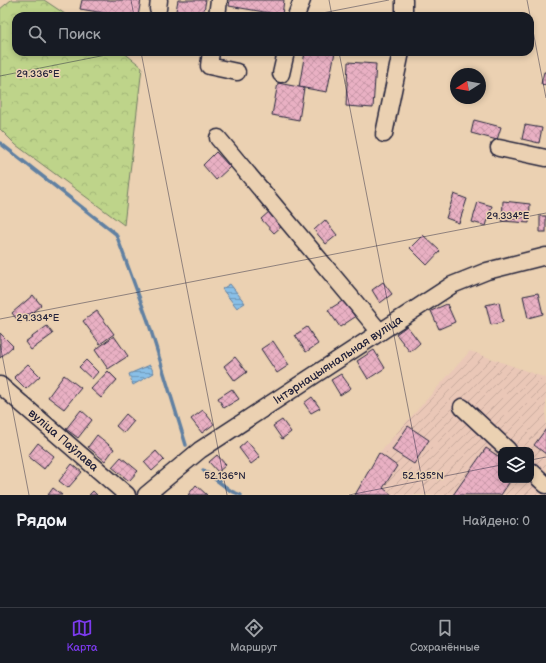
<!DOCTYPE html>
<html lang="ru">
<head>
<meta charset="utf-8">
<style>
  body { margin:0; font-family:"Balsamiq Sans",sans-serif; background:#20242c; color:#f1f3f6 }
  .controls { position:absolute; right:12px; bottom:12px; display:grid; overflow:hidden; border-radius:8px; box-shadow:0 2px 6px #0003 }
  .controls button { width:36px; height:36px; display:grid; place-items:center; padding:0; border:0; border-bottom:1px solid #363941; background:#171b24; color:#f1f3f6; font:20px sans-serif }
  .compass { position:absolute; left:450px; top:68px; width:36px; height:36px; border-radius:50%; background:#171b24; box-shadow:0 2px 6px #0003; rotate:259deg }
  .list { margin:0; padding:0; list-style:none }
  h2 { display:flex; justify-content:space-between; align-items:center; height:52px; margin:0; padding:0 16px; font-size:17px }
  h2 small { font-size:13px; font-weight:400; color:#9ea1a6 }
  .icon { flex:none; width:22px; height:22px; fill:none; stroke:currentColor; stroke-width:2; stroke-linecap:round; stroke-linejoin:round }
  .map { position:relative; flex:none; width:546px; height:495px; overflow:hidden }
  .search { position:absolute; background:#171b24; box-shadow:0 2px 6px #0003; left:12px; right:12px; top:12px; height:44px; display:flex; align-items:center; gap:10px; box-sizing:border-box; padding:0 14px; border-radius:12px; color:#9ea1a6; font-size:15px }
  .sheet { height:112px; background:#171b24 }
  nav { display:flex; justify-content:space-around; align-items:center; box-sizing:border-box; height:56px; border-top:1px solid #363941; background:#171b24; font-size:11px; color:#9ea1a6 }
  nav a { display:grid; justify-items:center; gap:2px }
  nav .on { color:#7c3aed }
  .map>svg:first-child { display:block }
  .industrial { fill:url(#industrial-furrows); fill-rule:evenodd }
  .forest { fill:url(#forest-crowns); stroke:#707b62 }
  .water { fill:url(#water-rules); stroke:#6080a2 }
  .lines { fill:none; stroke-linecap:round; stroke-linejoin:round }
  .stream { stroke:#6080a2; stroke-width:3.5 }
  .building { fill:url(#building-cross-hatch); stroke:#22223b }
  .minor-casing { stroke:#22223b; stroke-width:19 }
  .minor { stroke:#ebd1b2; stroke-width:16 }
  .ticks { fill:none; stroke:#22223b; stroke-width:1; stroke-opacity:0.45 }
  .labels { text-anchor:middle; stroke-width:3; stroke-linejoin:round; paint-order:stroke }
  .street-label { font-size:12px; fill:#22223b; stroke:#ebd1b2 }
  .ticks-label { font-size:10px; text-anchor:middle; fill:#22223b; stroke:#ebd1b2; stroke-width:3; stroke-linejoin:round; paint-order:stroke }
</style>
</head>
<body>
<div class="map">
<svg width="546" height="495" viewBox="0 0 546 495">
  <defs>
    <pattern id="industrial-furrows" width="10" height="10" patternUnits="userSpaceOnUse"><rect width="10" height="10" fill="#eac7b7"/><path d="M-1 1l2-2M0 10L10 0M9 11l2-2" fill="none" stroke="#c8ab9e"/></pattern>
    <pattern id="forest-crowns" width="20" height="18" patternUnits="userSpaceOnUse"><rect width="20" height="18" fill="#bed48a"/><path d="M2 6a3 3 0 1 1 6 0M12 15a3 3 0 1 1 6 0" fill="none" stroke="#a3b678"/></pattern>
    <pattern id="water-rules" width="6" height="5" patternUnits="userSpaceOnUse"><rect width="6" height="5" fill="#89bfe7"/><path d="M0 2.5h6" fill="none" stroke="#709bbc"/></pattern>
    <pattern id="building-cross-hatch" width="8" height="8" patternUnits="userSpaceOnUse"><rect width="8" height="8" fill="#e9b0c3"/><path d="M0 0l8 8M0 8l8-8" fill="none" stroke="#c897a8"/></pattern>
  </defs>
  <rect width="100%" height="100%" fill="#ebd1b2"/>
  <filter id="ink" filterUnits="userSpaceOnUse"><feTurbulence type="fractalNoise" baseFrequency=".025" numOctaves="2"/><feDisplacementMap in="SourceGraphic" scale="8" xChannelSelector="R" yChannelSelector="G"/><feConvolveMatrix kernelMatrix="1 2 1 2 8 2 1 2 1" color-interpolation-filters="sRGB"/></filter>
  <g filter="url(#ink)">
    <path class="industrial" d="M470,351L546,378V495H355L379,453ZM501,450H531V480H501Z"/>
    <path class="forest" d="M11,0H44L68,16H16V52H123L142,67L124,225L16,145L0,129V9Z"/>
    <g class="water">
      <path d="M230,284L245,303L237,308L222,289Z"/>
      <path d="M150,365L154,373L133,385L129,374Z"/>
    </g>
    <g class="lines">
      <g class="stream">
        <path d="M0,143L116,234L148,321L186,445"/>
        <path d="M203,470L231,491L241,495"/>
      </g>
    </g>
    <g class="building">
      <path d="M82,0H141L138,16H122L80,9Z"/>
      <path d="M178,0H206L203,16H175Z"/>
      <path d="M230,0H284L282,15L229,6Z"/>
      <path d="M305,52H335L327,92L299,87Z"/>
      <path d="M348,62L376,64L373,108L346,106Z"/>
      <path d="M544,72H546V85L541,84Z"/>
      <path d="M278,83L304,88L299,120L272,115Z"/>
      <path d="M474,120L501,127L497,140L471,133Z"/>
      <path d="M525,125L542,128L539,143L522,139Z"/>
      <path d="M216,152L230,167L216,180L203,165Z"/>
      <path d="M454,194L467,199L459,223L446,218Z"/>
      <path d="M503,201L530,204L529,223L502,221Z"/>
      <path d="M478,202L492,206L486,226L472,222Z"/>
      <path d="M270,211L283,225L274,233L261,219Z"/>
      <rect x="540" y="216" width="6" height="16"/>
      <path d="M325,220L337,235L326,244L314,230Z"/>
      <path d="M423,235L440,251L427,265L410,248Z"/>
      <path d="M383,282L392,294L380,303L372,290Z"/>
      <path d="M538,293L543,314L528,318L523,296Z"/>
      <path d="M33,295L41,305L20,323L12,313Z"/>
      <path d="M344,300L355,317L340,327L328,310Z"/>
      <path d="M499,302L503,322L491,325L486,305Z"/>
      <path d="M447,304L455,322L439,329L431,311Z"/>
      <path d="M97,311L114,334L100,344L83,321Z"/>
      <path d="M47,326L53,334L31,350L25,342Z"/>
      <path d="M407,326L420,343L410,352L396,334Z"/>
      <path d="M307,327L318,344L306,352L295,335Z"/>
      <path d="M0,333L13,346L0,358Z"/>
      <path d="M114,336L128,356L108,369L95,350Z"/>
      <path d="M273,341L289,365L277,373L261,349Z"/>
      <path d="M374,350L385,368L368,379L357,361Z"/>
      <path d="M235,357L247,372L235,381L224,366Z"/>
      <path d="M86,360L98,372L92,379L79,367Z"/>
      <path d="M28,364L40,376L26,389L14,377Z"/>
      <path d="M108,371L117,380L101,398L91,389Z"/>
      <path d="M341,374L351,388L340,395L331,380Z"/>
      <path d="M64,375L81,388L64,409L48,397Z"/>
      <path d="M232,389L239,399L224,408L218,398Z"/>
      <path d="M312,397L320,408L311,413L304,403Z"/>
      <path d="M81,410L92,420L78,438L66,429Z"/>
      <path d="M203,410L214,424L202,433L191,419Z"/>
      <path d="M126,414L134,421L124,433L116,426Z"/>
      <path d="M282,420L291,432L282,439L273,426Z"/>
      <path d="M408,426L429,440L414,464L392,450Z"/>
      <path d="M546,429V454L534,445Z"/>
      <path d="M97,435L114,449L105,461L88,447Z"/>
      <path d="M247,441L260,457L251,464L239,448Z"/>
      <path d="M38,443L54,456L44,469L28,456Z"/>
      <path d="M486,448L501,458V480H511L501,495H453Z"/>
      <path d="M156,451L164,460L152,471L144,462Z"/>
      <path d="M379,453L397,466L383,488L392,495H355Z"/>
      <path d="M217,455L226,465L218,472L209,462Z"/>
      <path d="M121,457L138,471L129,481L112,467Z"/>
      <path d="M72,464L82,472L68,488L59,481Z"/>
      <path d="M196,485L207,495H188Z"/>
      <path d="M53,488L62,495H48Z"/>
      <path d="M93,491L97,495H89Z"/>
    </g>
    <g class="lines">
      <defs>
        <g id="minor">
          <path d="M158,9L159,0"/>
          <path d="M217,16L219,0"/>
          <path d="M296,16L302,0"/>
          <path d="M404,16V0"/>
          <path d="M211,52L209,66L237,72"/>
          <path d="M281,74L286,52"/>
          <path d="M384,134L401,52"/>
          <path d="M218,138L380,332"/>
          <path d="M499,148L546,158"/>
          <path id="s1" d="M0,385L127,495"/>
          <path d="M462,407L508,450"/>
          <path d="M531,471L546,485"/>
          <path id="s2" d="M146,495L200,450L452,285L487,271L546,256"/>
        </g>
      </defs>
      <use href="#minor" class="minor-casing"/>
      <use href="#minor" class="minor"/>
    </g>
  </g>
  <path class="ticks" d="M131,0L134,16M329,0L332,16M527,0L546,98M307,16L389,0M141,52L227,495M339,52L425,495M0,76L121,52M0,319L546,213M0,344L29,495M531,460L546,457M349,495L501,465"/>
  <g class="labels">
    <g class="street-label">
      <text dy="4" stroke="none"><textPath href="#s2" startOffset="235">Інтэрнацыянальная вуліца</textPath></text>
      <text dy="4" stroke="none"><textPath href="#s1" startOffset="84">вуліца Паўлава</textPath></text>
    </g>
  </g>
  <g class="ticks-label">
    <text x="38" y="77">29.336°E</text>
    <text x="508" y="219">29.334°E</text>
    <text x="38" y="321">29.334°E</text>
    <text x="225" y="479">52.136°N</text>
    <text x="423" y="479">52.135°N</text>
  </g>
</svg>
<div class="controls">
<button><svg class="icon" aria-label="layers" viewBox="0 0 24 24"><path d="M12 4l9 5-9 5-9-5zM3 14l9 5 9-5"/></svg></button>
</div>
<svg class="compass" viewBox="-18 -18 36 36"><path d="M0-13l5 13h-10z" fill="#e53935"/><path d="M0 13l5-13h-10z" fill="#9ea1a6"/></svg>
<div class="search"><svg class="icon" aria-label="search" viewBox="0 0 24 24"><circle cx="10" cy="10" r="6"/><path d="M15 15l6 6"/></svg>Поиск</div>
</div>
<section class="sheet">
<h2>Рядом<small>Найдено: 0</small></h2>
<ul class="list">
</ul>
</section>
<nav>
<a class="on"><svg class="icon" aria-label="map" viewBox="0 0 24 24"><path d="M3 6l6-2 6 2 6-2v14l-6 2-6-2-6 2zM9 4v14M15 6v14"/></svg>Карта</a>
<a><svg class="icon" aria-label="directions" viewBox="0 0 24 24"><path d="M12 3l9 9-9 9-9-9zM9 14v-3h6M13 9l2 2-2 2"/></svg>Маршрут</a>
<a><svg class="icon" aria-label="saved" viewBox="0 0 24 24"><path d="M7 4h10v16l-5-4-5 4z"/></svg>Сохранённые</a>
</nav>
</body>
</html>
